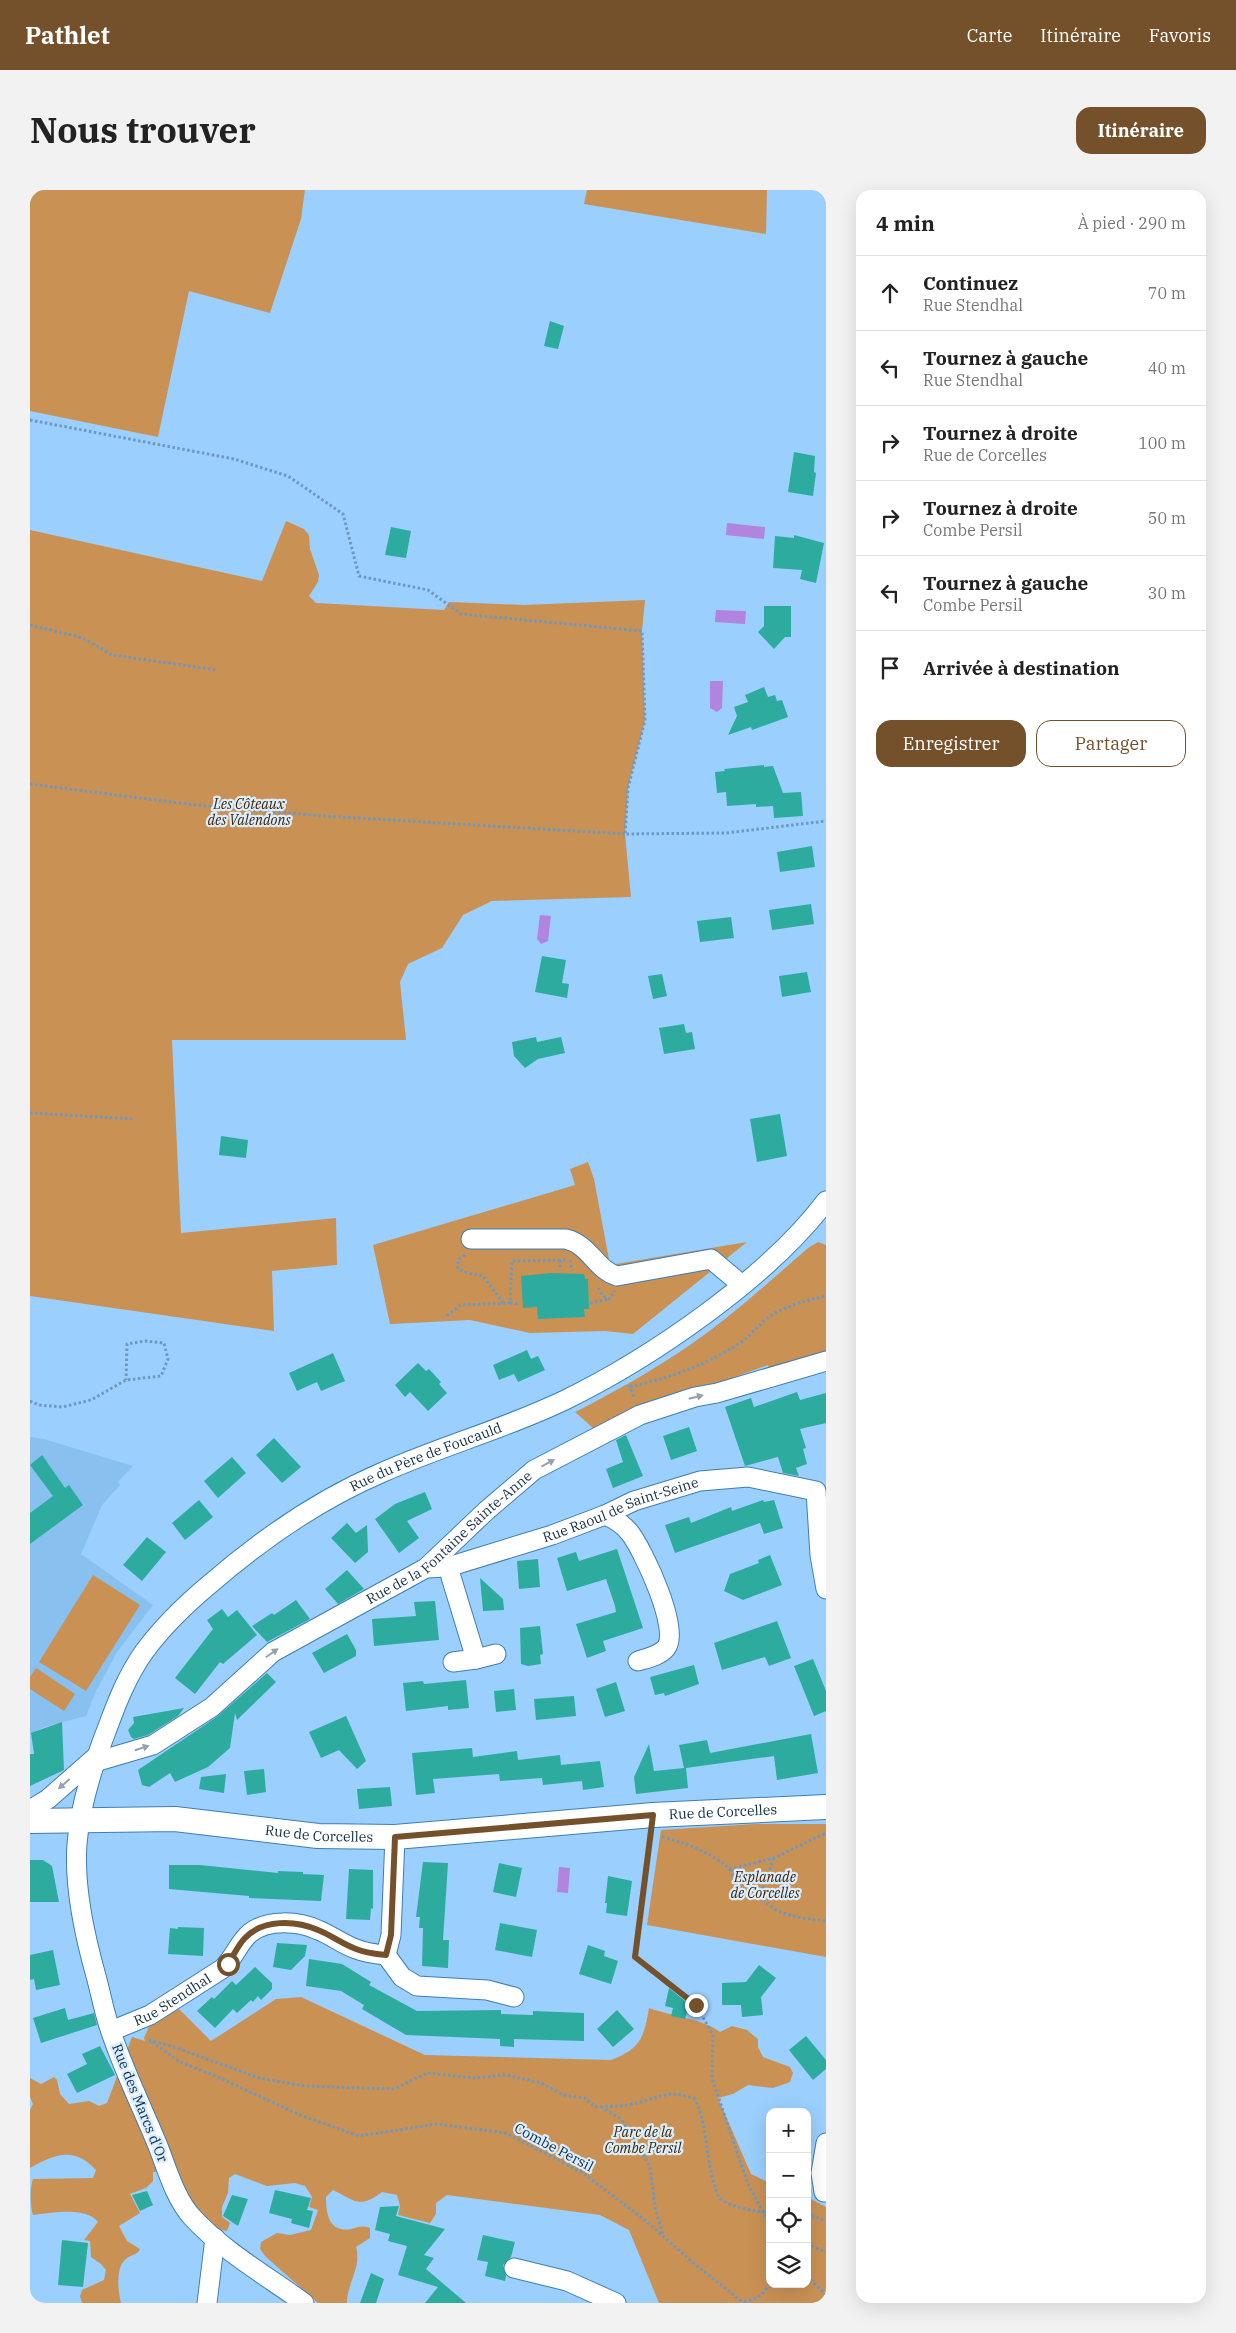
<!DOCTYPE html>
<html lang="fr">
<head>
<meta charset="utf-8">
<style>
  body { margin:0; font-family:"IBM Plex Serif",serif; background:#f2f2f2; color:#222 }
  .controls { position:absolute; right:15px; bottom:15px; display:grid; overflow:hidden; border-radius:10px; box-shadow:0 5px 20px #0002 }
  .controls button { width:45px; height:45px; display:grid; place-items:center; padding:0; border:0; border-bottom:1px solid #e0e0e0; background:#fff; color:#222; font:25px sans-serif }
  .stop { position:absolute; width:15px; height:15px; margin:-11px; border:4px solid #75512b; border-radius:50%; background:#fff }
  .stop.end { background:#75512b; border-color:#fff; box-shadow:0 1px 5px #0008 }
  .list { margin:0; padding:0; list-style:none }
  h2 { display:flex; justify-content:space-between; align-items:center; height:65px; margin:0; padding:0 20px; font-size:21px }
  h2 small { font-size:16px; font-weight:400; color:#767676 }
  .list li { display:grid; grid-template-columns:32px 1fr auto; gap:15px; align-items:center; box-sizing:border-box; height:75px; padding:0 20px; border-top:1px solid #e0e0e0 }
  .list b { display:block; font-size:19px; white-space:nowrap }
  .list p { margin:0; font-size:16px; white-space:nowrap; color:#767676 }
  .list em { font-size:16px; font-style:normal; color:#767676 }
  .actions { display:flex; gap:10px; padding:15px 20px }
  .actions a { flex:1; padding:11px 0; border:1px solid #75512b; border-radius:15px; text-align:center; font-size:18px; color:#75512b }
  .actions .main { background:#75512b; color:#fff }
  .icon { flex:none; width:28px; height:28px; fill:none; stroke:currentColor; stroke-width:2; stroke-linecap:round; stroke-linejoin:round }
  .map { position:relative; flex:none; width:796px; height:2113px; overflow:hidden; border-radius:15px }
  header { display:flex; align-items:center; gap:30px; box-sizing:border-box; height:70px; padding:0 25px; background:#75512b; color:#fff }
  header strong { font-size:24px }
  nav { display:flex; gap:28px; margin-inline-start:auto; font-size:18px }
  .intro { display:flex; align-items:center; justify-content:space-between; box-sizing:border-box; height:120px; padding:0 30px }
  h1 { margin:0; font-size:35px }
  .button { padding:12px 22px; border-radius:15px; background:#75512b; color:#fff; font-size:18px; font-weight:700 }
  main { display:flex; gap:30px; padding:0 30px }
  aside { flex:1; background:#fff; border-radius:15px; box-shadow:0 5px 20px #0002 }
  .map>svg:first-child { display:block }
  .built { fill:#88c0f0 }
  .green { fill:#ca9155 }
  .water { fill:#b184df }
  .building { fill:#2eab9f }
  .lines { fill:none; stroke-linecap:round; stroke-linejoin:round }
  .minor-casing { stroke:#3d7eb3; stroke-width:21 }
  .major-casing { stroke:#3d7eb3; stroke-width:26 }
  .path { stroke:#6d99c0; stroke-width:3; stroke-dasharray:2.5 2.5; stroke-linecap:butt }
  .minor { stroke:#fff; stroke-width:19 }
  .major { stroke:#fff; stroke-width:24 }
  .oneway { fill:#95a1ab }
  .route { stroke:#75512b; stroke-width:6 }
  .labels { text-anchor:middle; stroke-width:4.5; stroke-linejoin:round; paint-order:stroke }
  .park-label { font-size:14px; font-style:italic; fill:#422400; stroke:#d9edfe }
  .street-label { font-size:14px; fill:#132e45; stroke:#d9edfe }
</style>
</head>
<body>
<header>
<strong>Pathlet</strong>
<nav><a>Carte</a><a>Itinéraire</a><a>Favoris</a></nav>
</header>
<div class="intro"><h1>Nous trouver</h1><a class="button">Itinéraire</a></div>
<main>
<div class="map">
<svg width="796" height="2113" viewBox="0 0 796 2113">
  <rect width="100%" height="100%" fill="#9bcffe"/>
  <path class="built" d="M0,1247L14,1249L103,1276L88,1292L90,1295L72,1315L51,1364L123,1415L87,1462L66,1501L56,1526L14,1537L0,1544Z"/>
  <g class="green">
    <path d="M0,0H275L271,29L240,123L159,101L128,247L0,221Z"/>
    <path d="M557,0H737L736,44L554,14Z"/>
    <path d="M256,331L274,339L279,345L280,359L289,385L288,392L279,406L286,413L414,420L419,412L494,415L615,410L612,441L615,530L598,598L595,644L601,707L462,711L433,725L412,758L378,774L370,792L376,850H142L151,1043L306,1028L307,1075L242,1081L244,1141L0,1106V340L232,391Z"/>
    <path d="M558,972L564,989L580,1075L717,1052L603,1144L575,1141L500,1143L440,1130L360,1134L343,1055L545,995L540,979Z"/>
    <path d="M788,1052L796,1055V1161L747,1178L739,1179L738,1175L688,1193L647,1202L563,1238L545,1222C585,1202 623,1180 660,1155C702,1126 740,1091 778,1058Z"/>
    <path d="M63,1385L110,1415L56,1501L9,1472Z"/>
    <path d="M6,1478L45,1504L34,1521L0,1499V1487Z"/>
    <path d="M725,1634H796V1767L617,1735L631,1640Z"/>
    <path d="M271,1807L395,1865L581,1870C611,1859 614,1847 619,1818C640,1826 674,1829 690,1842L702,1836L717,1840L728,1849V1857L733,1867L760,1877L763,1883L760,1892L743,1898L718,1895L703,1904L688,1908L721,1984L740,1993V2094H777V2007L796,2017V2113H629L599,2040L570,2025L417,2005L406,2013V2024L400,2033L368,2025L370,2016L367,2005L352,2002C330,2019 325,2011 303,2000L296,2007C296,2024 299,2043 321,2039C329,2037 331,2035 340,2038V2048L326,2057C332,2077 317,2093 317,2113H288L236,2067L230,2059L231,2052L247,2043L260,2045L281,2040L288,2020L279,2017L282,2007L275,1996L265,1993L237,1996L205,1984L199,1988L198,2003L192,2017V2027L200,2033L197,2041C171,2037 155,2004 147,1981L123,1982V1991L116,1998L100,2004L110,2023L89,2036L97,2051L110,2059C107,2065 103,2064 97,2068C85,2076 88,2100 91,2113H52L50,2106L52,2100L74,2090L76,2080L71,2074L61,2067L60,2051L54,2050L68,2032C56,2016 21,2023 3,2025C0,2016 0,1997 3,1989L63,1988L66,1980C44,1956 25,1964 0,1978V1920L3,1914L0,1907V1888L11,1894L24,1887L27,1890L30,1904L39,1914L59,1911L69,1916L77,1913L102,1847L115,1851L114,1848L120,1834L149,1819L181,1851L246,1809Z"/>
  </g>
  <g class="water">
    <path d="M697,333L735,337L734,349L696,345Z"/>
    <path d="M686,420L716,421L715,434L685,432Z"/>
    <path d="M680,491H693L692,518L687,522L680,518Z"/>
    <path d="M510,725L521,726L518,751L511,754L507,749Z"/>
    <path d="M529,1677L540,1678L538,1703L527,1702Z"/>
  </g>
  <g class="building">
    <path d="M520,131L534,136L528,159L514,156Z"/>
    <path d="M764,262L785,266L784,282L786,283L783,306L758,302Z"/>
    <path d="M361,337L381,341L376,368L355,365Z"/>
    <path d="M764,345L794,353L786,393L770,389L772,380L743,378L745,346L764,348Z"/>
    <path d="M734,416H761V447H755L744,459L728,442L734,436Z"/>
    <path d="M734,497L738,507L745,505L747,511L752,510L758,527L722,540L721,537L698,545L707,526L704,517L718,512L715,505Z"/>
    <path d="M734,575V577L743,576L753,603L771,602L773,626L744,628L743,616L726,617V614L697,616L696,602L687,603L685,582L695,581L694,579Z"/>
    <path d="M782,656L785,677L750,682L747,662Z"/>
    <path d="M781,714L784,734L742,740L739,720Z"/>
    <path d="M701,727L704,748L670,752L667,731Z"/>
    <path d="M512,766L536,770L532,793L539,794L537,808L505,802Z"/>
    <path d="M777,782L781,802L752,807L749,786Z"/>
    <path d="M632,784L637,806L623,809L618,786Z"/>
    <path d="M654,834L656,843L662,842L665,859L634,864L629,838Z"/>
    <path d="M506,847L507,852L531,847L535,863L508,869L495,878L484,866L482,852Z"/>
    <path d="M750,924L757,966L727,972L720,929Z"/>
    <path d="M191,946L218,950L216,968L189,965Z"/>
    <path d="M521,1083L554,1084L555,1089H558L559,1119H554L555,1127L508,1129L507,1117L493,1118L491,1086Z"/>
    <path d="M497,1160L501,1169L508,1166L515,1180L488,1192L484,1184L469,1190L463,1175Z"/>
    <path d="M303,1163L315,1191L291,1201L287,1192L267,1201L259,1183Z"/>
    <path d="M388,1173L396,1181L399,1179L411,1192L409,1194L417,1203L398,1221L380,1202L375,1207L365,1195Z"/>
    <path d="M767,1202L770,1210L796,1203V1233L770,1239L776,1258L773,1259L777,1274L766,1278L769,1286L753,1283L748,1267L715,1276L695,1217L721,1208L724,1217Z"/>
    <path d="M659,1237L667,1261L641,1270L633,1246Z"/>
    <path d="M596,1245L613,1286L583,1298L576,1279L593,1272L586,1250Z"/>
    <path d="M244,1248L271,1277L252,1293L226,1265Z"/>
    <path d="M12,1265L35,1298L39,1295L53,1315L0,1354V1323L23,1306L0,1275Z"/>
    <path d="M202,1267L216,1283L188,1308L174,1291Z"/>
    <path d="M395,1302L402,1319L377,1331L389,1348L369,1363L345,1329L365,1314Z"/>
    <path d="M169,1310L183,1327L155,1350L142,1333Z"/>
    <path d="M733,1310L734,1312L744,1310L753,1338L734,1344L730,1333L645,1363L635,1335L659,1327L661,1333L701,1317L702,1321Z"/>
    <path d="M317,1333L326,1343L337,1335L338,1362L325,1373L301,1348Z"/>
    <path d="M117,1347L136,1362L112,1391L93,1375Z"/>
    <path d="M587,1359L613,1438L573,1451L576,1461L557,1468L546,1434L586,1422L585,1416L576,1389L537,1401L527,1368L546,1362L549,1371Z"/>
    <path d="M740,1365L752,1395L713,1410L694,1401L700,1384L729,1373L728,1370Z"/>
    <path d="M508,1369L510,1397L489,1399L487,1371Z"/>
    <path d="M317,1380L334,1399L308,1414L295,1399Z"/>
    <path d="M450,1388L473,1409L474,1420L453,1421Z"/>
    <path d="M266,1410L280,1429L237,1452L222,1436L242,1423L244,1425Z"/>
    <path d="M405,1411L409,1450L344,1456L342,1429L386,1426L384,1412Z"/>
    <path d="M192,1419L198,1427L207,1420L227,1445L193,1474L190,1472L165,1504L145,1488L183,1439L177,1430Z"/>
    <path d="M747,1431L761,1468L739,1476L735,1467L692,1480L684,1453Z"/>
    <path d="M510,1436L513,1464L510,1465L511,1474L498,1476L491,1474L490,1438Z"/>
    <path d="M317,1444L326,1460V1466L294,1483L282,1463Z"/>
    <path d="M783,1469L796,1501V1521L784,1526L764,1476Z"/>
    <path d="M664,1475L669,1494L635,1506L634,1503L625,1505L620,1487Z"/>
    <path d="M237,1483L246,1492L207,1530L205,1523L200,1558L178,1577L145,1592L140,1583L119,1597L112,1595L108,1580L188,1526Z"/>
    <path d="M436,1490L439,1518L418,1520V1516L376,1521L373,1493L393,1491L394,1494Z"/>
    <path d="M586,1492L595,1521L575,1527L566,1499Z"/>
    <path d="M484,1499L486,1520L466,1522L464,1501Z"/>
    <path d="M544,1506L546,1526L506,1530L504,1509Z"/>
    <path d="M154,1518L148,1526L118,1545L104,1549L101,1547L98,1540L104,1533L103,1527Z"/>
    <path d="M316,1526L336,1571L327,1579L309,1560L291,1568L279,1542Z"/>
    <path d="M32,1532L34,1580L0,1596V1564H4L1,1543Z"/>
    <path d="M781,1544L788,1583L747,1590L744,1566L656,1578L658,1598L606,1604L604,1587L619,1554L624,1581L654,1578L649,1555L677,1550L680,1563Z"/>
    <path d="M442,1558L443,1567L487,1561L488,1570L530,1565L531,1575L570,1571L574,1597L553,1600L552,1591L513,1595L512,1588L470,1591L469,1584L403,1589L405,1603L386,1605L382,1563Z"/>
    <path d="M234,1579L236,1602L217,1605L214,1581Z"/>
    <path d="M196,1584L194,1603L169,1599L171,1587Z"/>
    <path d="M360,1597L362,1616L329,1619L327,1599Z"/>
    <path d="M0,1670H13L22,1676L29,1712H0Z"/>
    <path d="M393,1672L418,1673L413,1750H419L418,1778L392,1776L393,1738H389L390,1727H386Z"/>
    <path d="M469,1673L492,1678L486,1707L463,1702Z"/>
    <path d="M139,1675H170L248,1683V1681L273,1682V1684L294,1685L291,1711L219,1708V1706L139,1699Z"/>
    <path d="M319,1679L343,1680V1719L341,1718L340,1730L316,1729Z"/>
    <path d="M578,1686L602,1691L597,1726L576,1723L577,1713H575Z"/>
    <path d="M470,1733L507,1740L502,1767L465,1760Z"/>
    <path d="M148,1737L174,1738L173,1766L138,1764L140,1738L148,1739Z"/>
    <path d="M247,1753L277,1755L275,1766L261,1780L243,1777Z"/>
    <path d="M558,1755L575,1761L574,1766L588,1771L581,1794L549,1784Z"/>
    <path d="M23,1760L30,1795L6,1800L4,1789L0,1790V1765Z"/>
    <path d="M279,1769L312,1774L341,1792L339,1795L387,1821L471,1820V1824L503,1825V1821L554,1823V1851L484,1849V1857L470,1856V1849L376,1845L332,1819L334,1815L311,1801L276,1796Z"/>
    <path d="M729,1775L746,1788L731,1807L733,1825L712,1827L711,1815H692V1793L716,1792Z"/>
    <path d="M225,1777L242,1793V1799L231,1810L228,1806L223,1812L221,1810L207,1823L203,1819L185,1838L167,1821L182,1807L184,1809L202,1791L206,1795Z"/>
    <path d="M639,1798L655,1811L673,1826L657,1822L655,1829L641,1826L643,1818L635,1816Z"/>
    <path d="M35,1818L38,1830L64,1823L67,1835L11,1853L3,1828Z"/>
    <path d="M587,1820L604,1839L583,1857L567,1839Z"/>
    <path d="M776,1846L796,1870V1879L783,1890L759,1860Z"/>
    <path d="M70,1856L85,1885L47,1903L37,1884L57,1874L52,1864Z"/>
    <path d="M245,2000L281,2008L277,2020L283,2021L279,2038L261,2033L262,2029L239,2023Z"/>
    <path d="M117,2001L123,2015L110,2021L102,2005Z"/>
    <path d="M202,2005L218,2009L208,2036L193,2026Z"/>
    <path d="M369,2016L366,2026L415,2039L394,2065L404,2068L396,2079L436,2113H395L408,2097L368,2085L377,2056L358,2051L360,2044L345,2040L350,2017Z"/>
    <path d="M453,2045L485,2052L481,2067L473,2075L476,2086L475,2091L455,2086L458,2072L447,2070Z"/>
    <path d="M32,2050L58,2053L53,2097L28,2095Z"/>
    <path d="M341,2083L354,2089L346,2113H330Z"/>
  </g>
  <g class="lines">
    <defs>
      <g id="minor">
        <path d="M441,1049H536C560,1055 566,1080 587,1086L681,1069L712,1095"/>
        <path d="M575,1325C585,1329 593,1334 600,1343C613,1360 651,1440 636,1458C629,1466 618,1468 608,1471"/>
        <path d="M418,1377L446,1469L423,1472"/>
        <path id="s1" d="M396,1378L418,1377L522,1345L575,1325L604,1311L670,1291L718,1287L786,1301L790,1365L796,1399"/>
        <path d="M446,1469L466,1464"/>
        <path id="s2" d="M65,1572L123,1555L182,1517L243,1462L396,1378L456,1321L504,1280L610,1225L665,1207L687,1203L796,1171"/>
        <path d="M0,1620L18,1609L67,1566"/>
        <path d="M356,1765L372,1787L387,1796L457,1800L484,1807"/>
        <path id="s3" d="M81,1841L120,1825L192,1779C204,1769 208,1753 220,1743C238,1729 268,1731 288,1740C301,1745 312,1754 326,1759C336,1763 345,1764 356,1765L361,1745L365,1647"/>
        <path d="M794,2002L791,1983L796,1953"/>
        <path d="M484,2078L537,2091L586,2113"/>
        <path d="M177,2113L185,2048"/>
        <path id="s4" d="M274,2113C237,2086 193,2061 162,2027C145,2008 137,1979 128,1956C112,1917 93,1879 80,1839C74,1822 71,1804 66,1786C55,1747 44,1694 47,1654C50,1615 63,1575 77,1539C87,1512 97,1486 114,1462C133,1436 156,1414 180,1394C232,1349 288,1310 351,1283C411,1256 475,1239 535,1210C621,1168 738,1088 796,1011"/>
      </g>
      <g id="major">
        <path id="s5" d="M0,1631L145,1629L288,1646L365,1647L623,1625L796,1617"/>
      </g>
    </defs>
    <use href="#minor" class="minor-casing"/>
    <use href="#major" class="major-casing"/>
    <g class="path">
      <path d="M0,230L204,269L258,286L313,324L329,386L398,400L431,424L612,441L615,530L598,598L595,644L696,643L796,631"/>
      <path d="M0,435L53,448L82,465L187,480"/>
      <path d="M0,594L165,615L294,626L595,644"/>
      <path d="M0,923L105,929"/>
      <path d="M435,1065L428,1070V1079L434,1082L453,1086L474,1114"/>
      <path d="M530,1070V1080"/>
      <path d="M540,1070L542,1080"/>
      <path d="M568,1098L573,1106L579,1109L585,1101"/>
      <path d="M480,1113L489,1114"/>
      <path d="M560,1113L579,1109"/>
      <path d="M417,1126L430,1115L480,1113L482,1071L537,1070"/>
      <path d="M599,1195L604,1208"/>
      <path d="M600,1197C642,1187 674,1176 710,1153C722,1145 730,1132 742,1125C758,1115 778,1110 796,1106"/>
      <path d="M0,1211L9,1215L32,1217L61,1210L96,1190L131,1186L138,1169L134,1153L115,1151L97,1154L96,1190"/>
      <path d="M621,1645L605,1767L666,1815L683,1845L682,1888L717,1992L740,2035"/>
      <path d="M632,1647C658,1654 679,1661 700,1679L744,1668L796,1643"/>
      <path d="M744,1668L730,1706C746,1727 772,1728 796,1731"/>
      <path d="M700,1679C706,1697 712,1701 730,1706"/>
      <path d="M119,1850L147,1858L229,1888L275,1896L364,1899L397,1883L446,1888L476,1885L511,1893L533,1905L555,1908L565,1917C576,1916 587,1917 597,1915C625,1911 635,1897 665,1909C678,1936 675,1968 685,1996C686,1999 687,2004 689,2007C697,2017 727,2022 740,2022"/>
      <path d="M122,1852L150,1872L190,1888L270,1925L329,1946L407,1934L476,1943L553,1983L616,2031L667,2076L714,2113"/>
      <path d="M571,1917L591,1929L620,1976L625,2017L633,2045"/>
      <path d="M777,2024L796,2031"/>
      <path d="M740,2046L738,2067L740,2085"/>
      <path d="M777,2054L796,2062"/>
      <path d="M777,2086L796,2105"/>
      <path d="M714,2112C729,2108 736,2104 740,2089"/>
    </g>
    <use href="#minor" class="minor"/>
    <use href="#major" class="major"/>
  </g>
  <defs><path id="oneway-solid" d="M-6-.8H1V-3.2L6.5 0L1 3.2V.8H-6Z" transform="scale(1.25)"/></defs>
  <g class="oneway">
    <use href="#oneway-solid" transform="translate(666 1207) rotate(-14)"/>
    <use href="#oneway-solid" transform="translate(518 1273) rotate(-28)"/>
    <use href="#oneway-solid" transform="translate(242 1463) rotate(-35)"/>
    <use href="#oneway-solid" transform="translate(112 1558) rotate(-18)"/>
    <use href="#oneway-solid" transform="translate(34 1594) rotate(139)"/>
  </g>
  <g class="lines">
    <path class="route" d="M198,1774C204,1765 208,1755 215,1748C233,1729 265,1730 288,1740C301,1745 312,1754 326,1759C336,1763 345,1764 356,1765L361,1745L365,1647L623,1625L605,1767L666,1815"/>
  </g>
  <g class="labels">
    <g class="park-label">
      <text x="219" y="619">Les Côteaux<tspan x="219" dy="16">des Valendons</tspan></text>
      <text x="735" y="1692">Esplanade<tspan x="735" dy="16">de Corcelles</tspan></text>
      <text x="613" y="1947">Parc de la<tspan x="613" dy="16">Combe Persil</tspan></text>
    </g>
    <g class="street-label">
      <text dy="5" stroke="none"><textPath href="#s4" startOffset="1088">Rue du Père de Foucauld</textPath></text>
      <text dy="5" stroke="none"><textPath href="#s1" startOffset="204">Rue Raoul de Saint-Seine</textPath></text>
      <text dy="5" stroke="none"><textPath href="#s2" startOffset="424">Rue de la Fontaine Sainte-Anne</textPath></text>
      <text dy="5" stroke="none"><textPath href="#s5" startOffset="695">Rue de Corcelles</textPath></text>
      <text dy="5" stroke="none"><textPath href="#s5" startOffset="290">Rue de Corcelles</textPath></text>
      <text dy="5" stroke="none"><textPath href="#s3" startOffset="69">Rue Stendhal</textPath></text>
      <text transform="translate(110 1913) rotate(68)" y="5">Rue des Marcs d'Or</text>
      <text transform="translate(524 1957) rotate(28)" y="5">Combe Persil</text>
    </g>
  </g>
</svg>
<div class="controls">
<button>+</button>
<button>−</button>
<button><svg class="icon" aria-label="locate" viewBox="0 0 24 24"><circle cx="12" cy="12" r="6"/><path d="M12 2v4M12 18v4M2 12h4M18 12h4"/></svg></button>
<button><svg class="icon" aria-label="layers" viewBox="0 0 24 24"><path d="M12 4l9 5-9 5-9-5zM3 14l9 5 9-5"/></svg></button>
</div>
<div class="stop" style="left:198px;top:1774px"></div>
<div class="stop end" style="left:666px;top:1815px"></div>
</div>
<aside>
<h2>4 min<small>À pied · 290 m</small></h2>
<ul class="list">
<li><svg class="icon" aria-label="ahead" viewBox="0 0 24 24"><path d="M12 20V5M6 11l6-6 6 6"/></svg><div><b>Continuez</b><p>Rue Stendhal</p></div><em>70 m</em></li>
<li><svg class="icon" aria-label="left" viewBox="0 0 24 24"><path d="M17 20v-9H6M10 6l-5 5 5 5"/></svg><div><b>Tournez à gauche</b><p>Rue Stendhal</p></div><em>40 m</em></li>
<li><svg class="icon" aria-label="right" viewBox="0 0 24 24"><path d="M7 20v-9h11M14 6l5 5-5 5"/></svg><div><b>Tournez à droite</b><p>Rue de Corcelles</p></div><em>100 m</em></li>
<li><svg class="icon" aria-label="right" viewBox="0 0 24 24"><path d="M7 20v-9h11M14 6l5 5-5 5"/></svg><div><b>Tournez à droite</b><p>Combe Persil</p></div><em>50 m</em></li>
<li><svg class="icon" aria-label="left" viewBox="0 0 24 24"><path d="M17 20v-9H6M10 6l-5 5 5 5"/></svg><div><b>Tournez à gauche</b><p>Combe Persil</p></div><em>30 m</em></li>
<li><svg class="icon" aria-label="arrive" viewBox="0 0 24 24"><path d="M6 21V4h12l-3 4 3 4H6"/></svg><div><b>Arrivée à destination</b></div></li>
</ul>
<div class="actions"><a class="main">Enregistrer</a><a>Partager</a></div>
</aside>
</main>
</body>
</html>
